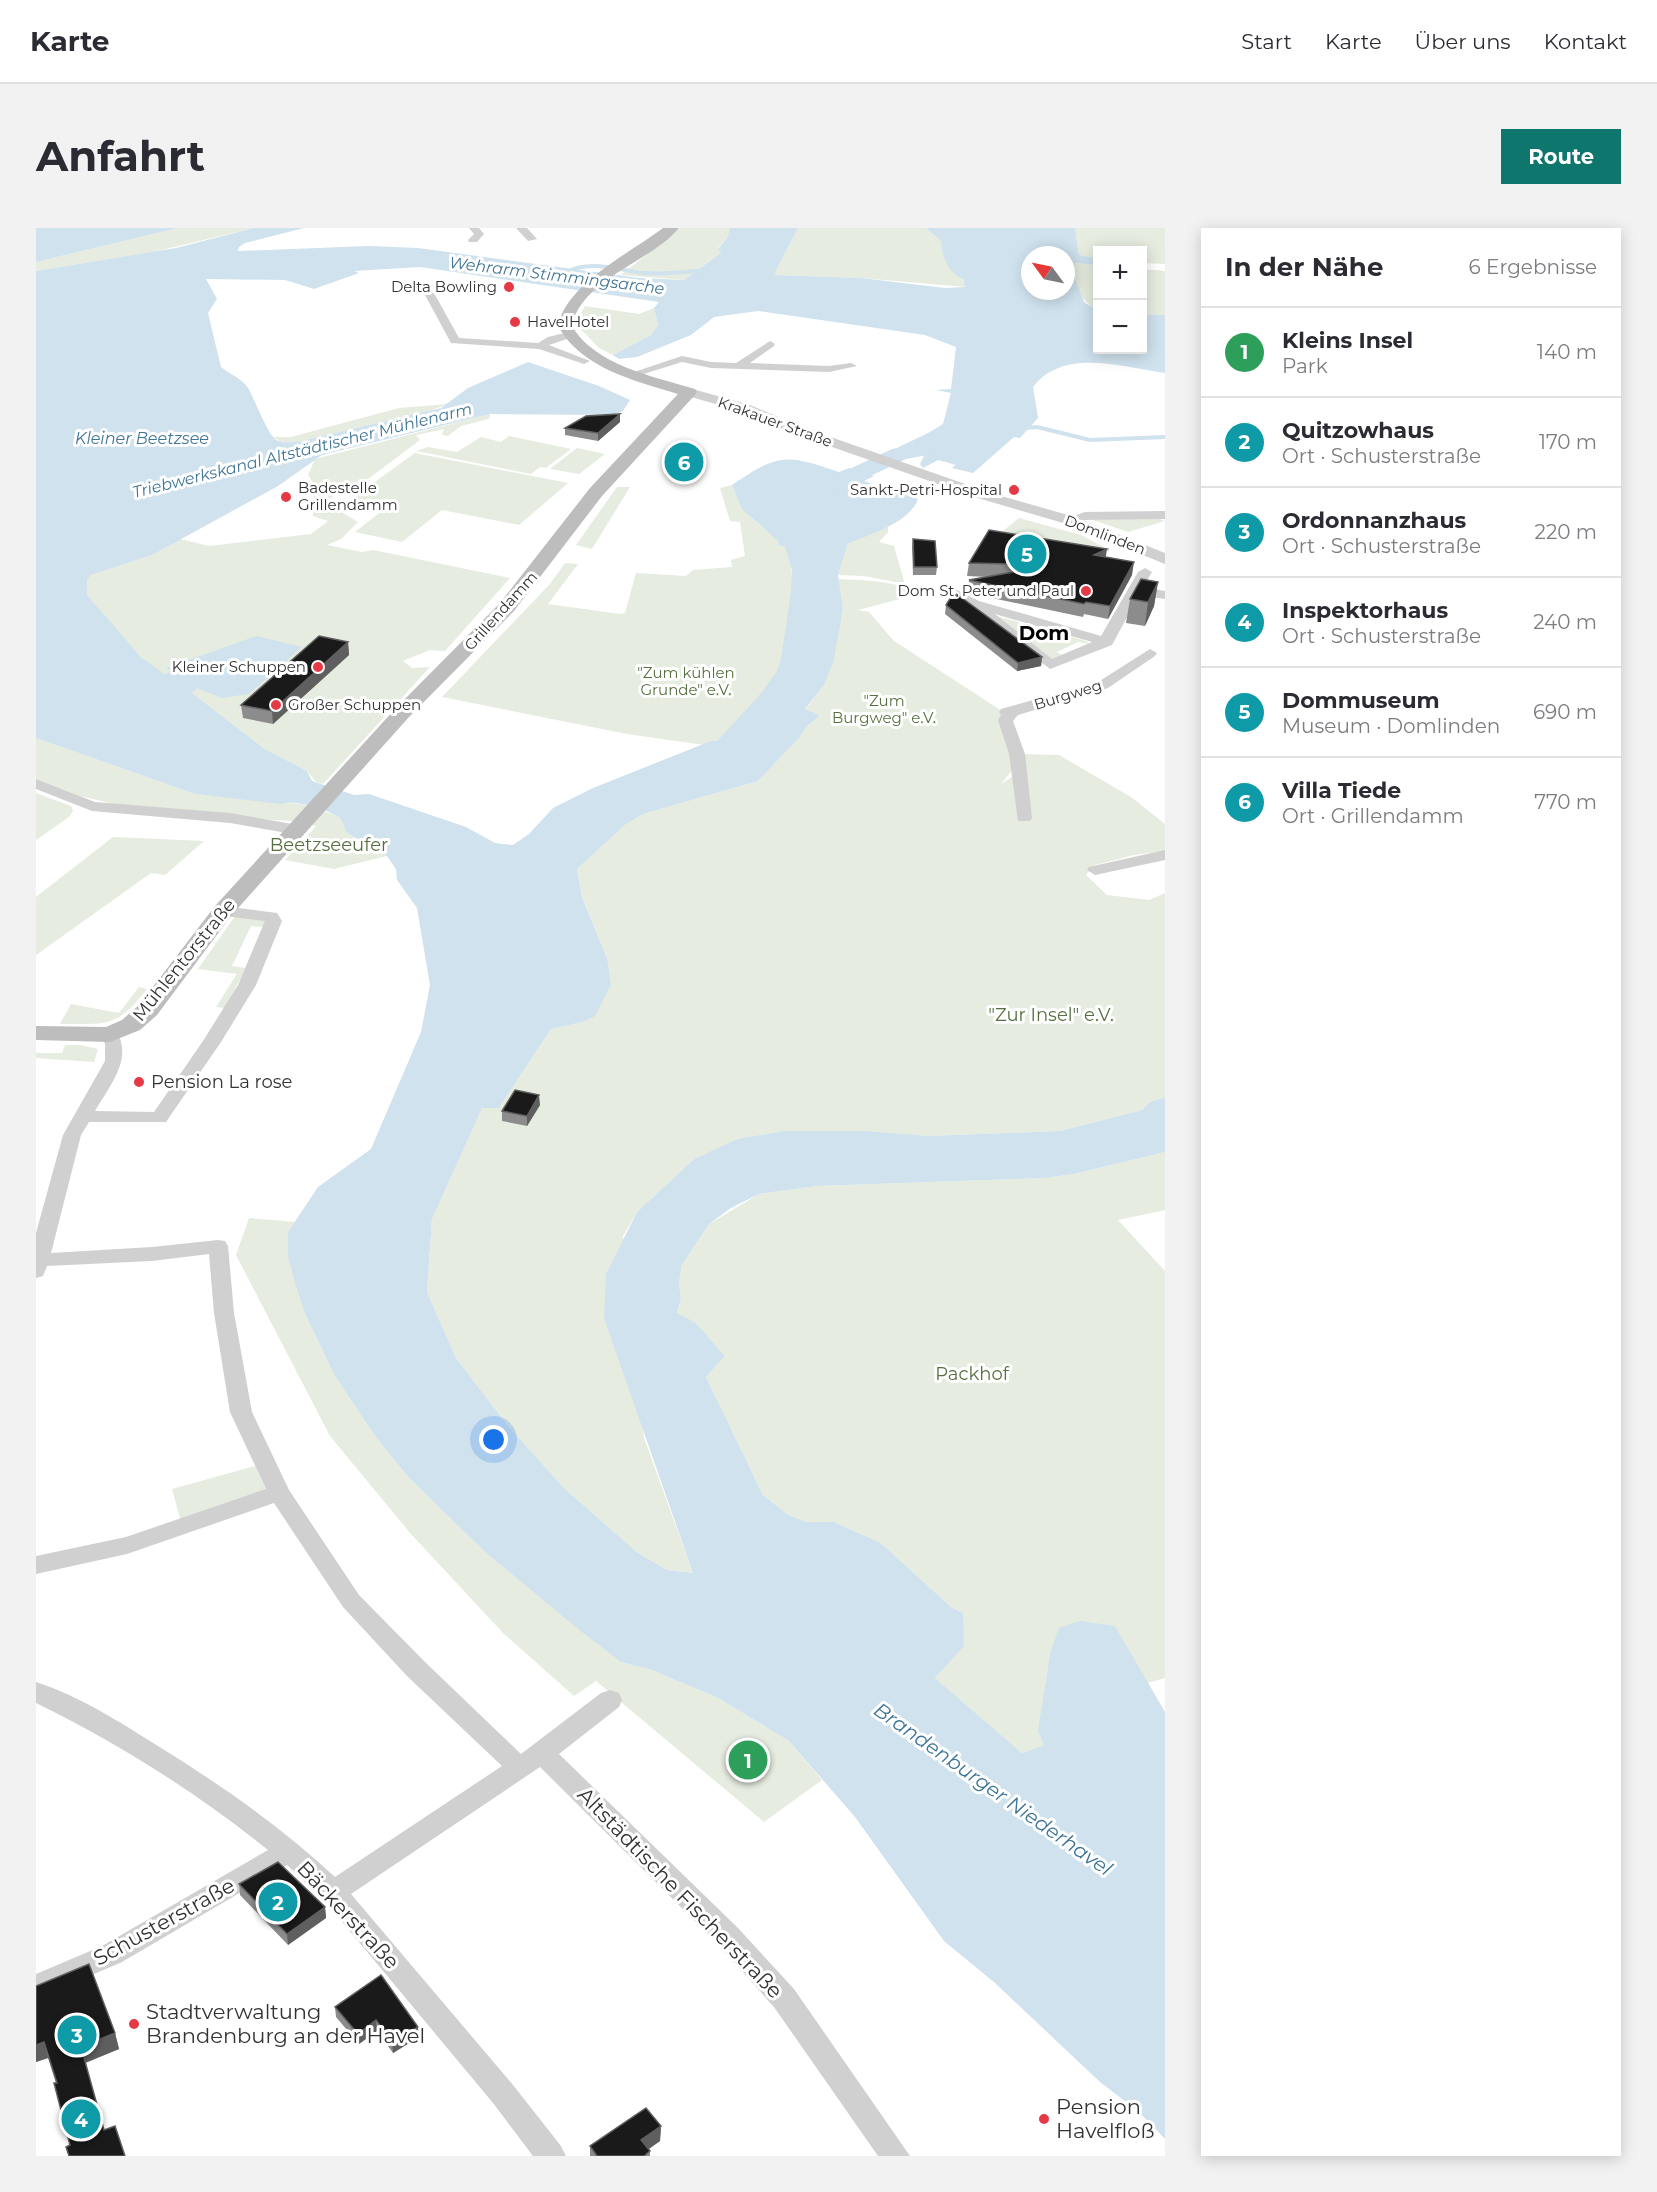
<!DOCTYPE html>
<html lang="de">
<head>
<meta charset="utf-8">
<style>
  body { margin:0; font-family:Montserrat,sans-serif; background:#f2f2f3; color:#2b2b33 }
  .controls { position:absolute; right:18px; top:18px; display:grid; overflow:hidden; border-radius:0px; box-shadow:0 3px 15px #0003 }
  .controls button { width:54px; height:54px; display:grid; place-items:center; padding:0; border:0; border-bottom:2px solid #e1e1e2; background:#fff; color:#2b2b33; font:30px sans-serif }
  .compass { position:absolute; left:985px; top:18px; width:54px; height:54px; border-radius:50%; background:#fff; box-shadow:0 3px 15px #0003; rotate:303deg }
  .you { position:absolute; left:458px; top:1212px; width:21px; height:21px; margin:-15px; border:4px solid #fff; border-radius:50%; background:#1a73e8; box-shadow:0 0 0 9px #1a73e833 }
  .badge { display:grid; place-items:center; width:39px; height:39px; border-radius:50%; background:#0f766e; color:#fff; font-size:20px; font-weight:700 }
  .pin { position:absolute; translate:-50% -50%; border:3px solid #fff; box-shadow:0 2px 6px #0006 }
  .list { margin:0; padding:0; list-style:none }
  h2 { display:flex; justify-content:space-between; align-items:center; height:78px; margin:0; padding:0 24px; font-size:26px }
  h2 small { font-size:20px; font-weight:400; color:#7c7c81 }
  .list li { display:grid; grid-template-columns:39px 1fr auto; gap:18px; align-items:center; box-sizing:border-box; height:90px; padding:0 24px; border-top:2px solid #e1e1e2 }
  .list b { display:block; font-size:22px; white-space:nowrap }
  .list p { margin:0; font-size:20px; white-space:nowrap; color:#7c7c81 }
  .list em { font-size:20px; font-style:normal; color:#7c7c81 }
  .map { position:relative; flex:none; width:1129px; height:1928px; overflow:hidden; border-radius:0px }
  header { display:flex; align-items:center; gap:36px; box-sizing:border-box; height:84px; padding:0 30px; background:#fff; border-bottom:2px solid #e1e1e2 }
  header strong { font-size:28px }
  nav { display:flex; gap:33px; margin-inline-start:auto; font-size:21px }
  .intro { display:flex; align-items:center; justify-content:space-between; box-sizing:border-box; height:144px; padding:0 36px }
  h1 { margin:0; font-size:42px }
  .button { padding:15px 27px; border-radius:0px; background:#0f766e; color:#fff; font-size:21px; font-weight:700 }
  main { display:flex; gap:36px; padding:0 36px }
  aside { flex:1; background:#fff; border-radius:0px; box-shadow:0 3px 15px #0003 }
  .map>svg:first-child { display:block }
  .green { fill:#e6ecdf }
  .water { fill:#cfe2ee; fill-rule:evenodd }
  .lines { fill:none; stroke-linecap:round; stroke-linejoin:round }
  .stream { stroke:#cfe2ee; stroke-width:4 }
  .river { fill:#cfe2ee; fill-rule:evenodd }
  .minor { fill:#d0d0d0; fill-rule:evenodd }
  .tertiary { fill:#d0d0d0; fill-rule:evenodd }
  .secondary { fill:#bdbdbd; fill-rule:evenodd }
  .wall { fill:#8c8c8c }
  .shaded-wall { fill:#5f5f5f }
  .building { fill:#1a1a1a; stroke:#5f5f5f; stroke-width:1.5 }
  .poi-dot { fill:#e63946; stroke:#fff; stroke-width:2 }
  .labels { text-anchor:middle; stroke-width:6; stroke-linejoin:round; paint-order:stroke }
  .far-poi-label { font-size:15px; fill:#333; stroke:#fff; text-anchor:end }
  .far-street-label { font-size:15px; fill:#333; stroke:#fff }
  .far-park-label { font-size:15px; fill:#56703f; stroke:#fff }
  .far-water-label { font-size:16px; font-style:italic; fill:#3f7597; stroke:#fff }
  .park-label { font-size:18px; fill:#56703f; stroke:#fff }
  .street-label { font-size:18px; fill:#333; stroke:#fff }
  .poi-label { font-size:18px; fill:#333; stroke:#fff; text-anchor:start }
  .far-district-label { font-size:20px; font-weight:bold; fill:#000; stroke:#fff }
  .water-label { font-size:20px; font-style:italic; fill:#3f7597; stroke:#fff }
  .near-street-label { font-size:21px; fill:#333; stroke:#fff }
  .near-poi-label { font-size:21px; fill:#333; stroke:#fff; text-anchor:start }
</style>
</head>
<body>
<header>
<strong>Karte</strong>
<nav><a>Start</a><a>Karte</a><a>Über uns</a><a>Kontakt</a></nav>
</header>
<div class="intro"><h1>Anfahrt</h1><a class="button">Route</a></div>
<main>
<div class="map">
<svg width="1129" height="1928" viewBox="0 0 1129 1928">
  <rect width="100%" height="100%" fill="#fff"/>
  <g class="green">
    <path d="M142,0H218L117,24L0,43V34Z"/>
    <path d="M644,0H694L691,10L682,20L685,25L648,52L585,47Z"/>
    <path d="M762,0H890L905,13C906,32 924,42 930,59L825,50L738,47Z"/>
    <path d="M1039,0H1129V36L1107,35L1106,22H1062L1061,30L1043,27Z"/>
    <path d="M1038,35L1061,37V82C1046,73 1031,54 1038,35Z"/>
    <path d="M1106,41L1129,43V87H1107Z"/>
    <path d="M549,78L603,86L618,80L622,97L615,107L577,127L563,120L542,98V90Z"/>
    <path d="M412,176L393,183L261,214H245L237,209H255L363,180Z"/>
    <path d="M454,186L453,191L425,198L412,208L406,207L408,201L380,207L384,212L316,263L307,261L289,274L322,294L305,311L291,317L326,324L337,322L474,350L409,423L394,422L367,433L376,440L394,439L287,556L280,554L271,543L229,521L156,465L161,459L185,470L131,440L137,444C136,445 129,446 128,446C114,444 63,381 51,367V352L55,347L116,327L144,311L173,318L275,306L292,293L277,288L278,256L272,247L279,231Z"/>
    <path d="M473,208L535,221L510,240L504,239L495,246L380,223L392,219L421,224L445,209L465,214Z"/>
    <path d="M541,220L569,226L543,246L514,241Z"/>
    <path d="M379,225L532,255L483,297L406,282L366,314L319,304L347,282L311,274Z"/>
    <path d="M696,257C705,279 712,288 731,303C736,308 745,313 749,318C764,339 752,422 741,444C727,470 701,492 681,513H675L668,517L591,506L406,469L514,356L529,335L542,336L512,376L584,386L589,385L600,345L650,348L657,342L696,339L695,332L709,328L704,294L694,293L684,260Z"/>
    <path d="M581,259H594L556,321L540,317Z"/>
    <path d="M1117,289L1129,293L1092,304L1057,292Z"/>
    <path d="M983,290L1045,307L1075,323L1021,318L963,306Z"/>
    <path d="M852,297V304L843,314L858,318L869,356L828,348L802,347L812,316Z"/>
    <path d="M802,351C824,352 866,353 883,366L822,382L833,384L858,413L966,483L977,541L965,556L987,542L984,526L1023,527L1095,569L1129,596V623L1098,627L1056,638L1050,647L1071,667L1113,672L1129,665V869L1114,874L1106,882L1024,903L892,908L806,904L669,926L658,931L601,984L587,1008L608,1210L657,1345L631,1342L602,1325L529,1261L473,1199L420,1130L391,1064L396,991L446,879L463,880L515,801L547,794L571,730L546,668L541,641L589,597L607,586L722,553L763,510L772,497L784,488L769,482L788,457L807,381Z"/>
    <path d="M957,387L1050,413L1053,416L1042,414L1021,424L1028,428L1016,433Z"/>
    <path d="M0,510L159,566L266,576L301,588L307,593L310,604L351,628L298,641L249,632L280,598L259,593L194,590L82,577L44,568L0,551Z"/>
    <path d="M0,565L35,578L37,583L33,589L0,612Z"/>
    <path d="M77,609L168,613L129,647L115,645L0,727V669Z"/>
    <path d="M199,688L230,693L229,699L215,698L196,738L210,740L189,780L180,779L201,746L162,741Z"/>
    <path d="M103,759L111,761C80,800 72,796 24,796L35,776L83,785Z"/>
    <path d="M29,817H44L62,821L58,834L0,830V825H26Z"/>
    <path d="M1129,924V982L1082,992L1129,1043V1450L1111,1455L1079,1398L1014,1425L1008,1464V1517L986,1525L899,1450L927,1418V1385L915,1379L845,1315L798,1294H770L751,1286L727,1267L670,1149L689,1128L660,1095L641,1086L645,1071L643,1055L646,1037L673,996L723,966L781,958L1009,950L1038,946Z"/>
    <path d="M213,990L259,994L252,1004L270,1088L299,1148L339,1208L372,1249L450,1325L585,1434L616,1442L682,1470L753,1513L786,1552L728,1594L560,1453L538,1468L468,1406L375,1306L294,1208L200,1027Z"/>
    <path d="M219,1238L231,1264L145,1294L136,1261Z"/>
  </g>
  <g class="water">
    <path d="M0,0H142L0,34Z"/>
    <path d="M218,0H268L209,15L203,19L202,23L333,18L382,20L603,50L648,52L685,25L682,21L691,10L694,0H762L738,47L825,50L909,60L929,59L927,51C912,45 906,29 905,13L890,0H1039L1043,27L1061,30V37L1039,35L1036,43L1048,74L1061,82L1062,122H1106L1107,87H1129V145C1087,139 1027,119 997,159L1002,190L984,210L978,209L937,245L916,240L920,237L902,232L887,240L884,236L888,228L885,226L861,232L848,228C867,215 888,209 907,196L915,165L900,162L915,161L920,119L889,107L722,83L678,89L655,107L601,129L583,131L577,127L615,107L622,97L618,80L623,74L384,39L318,43L323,45L278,61L249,52L170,51L181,71L172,85L185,139C192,145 208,152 212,160C218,170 230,202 238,210C243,216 254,214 261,214L405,180L432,160L492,134L563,158L594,172L587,183L577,187L454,186L286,227L242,258L116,327L55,347L51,352V367L105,429L128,446L137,444L130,440L221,408L266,419L213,466L185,470L161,460L156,465L229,521L271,543L276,553L318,567L333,566L430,599L459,615L477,617L493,606L517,580L557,560L675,513H681L722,469L740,445L745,432L755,363L756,342L749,318L742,317L743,314L706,281L696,257C743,225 750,226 803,244L813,240L838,248L828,253L882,271C874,295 833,306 812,316L802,347L807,381L797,435L788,457L769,481L784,488L772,497L763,510L722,553L607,586L589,597L541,641L546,669L571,730L575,757L559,788L547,794L515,801L463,880H446L396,991L391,1064L420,1130L473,1199L529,1261L602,1325L631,1342L657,1345L568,1090L570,1046L601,984L658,931L702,911L749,903H829L892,908L1024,903L1106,882L1114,874L1129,869V924L1038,946L1009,950L781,958L723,966L695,980L673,996L646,1037L643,1055L645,1071L641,1085L660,1095L689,1128L670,1149L727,1267L751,1286L770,1294H798L845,1315L915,1379L927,1385L928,1418L899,1450L986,1525L1008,1517L1002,1503L1014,1425L1023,1400L1044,1393L1079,1398L1129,1484V1911L1103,1884L1064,1854L959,1755L908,1713L819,1589L753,1513L682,1470L616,1442L585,1434L546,1404L450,1325L372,1249L339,1208L299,1148L270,1088L259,1055L252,1028V1004L282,959L335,921L385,804L394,757L381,680L361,652L360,641L351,628L310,604C308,598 307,591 301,588C288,581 259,571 245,576L159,566L0,510V43L140,20ZM994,27H1030V63H994Z"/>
  </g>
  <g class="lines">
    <g class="stream">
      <path d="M529,45C554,31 581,42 607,45C628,47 649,43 669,43"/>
      <path d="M988,200L1001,199L1054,212L1129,209"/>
    </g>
    <path class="river" d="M889,215L897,216L900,221L897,226L870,231L791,269H775L772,264L775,259L856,221Z"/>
    <g class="minor">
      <path d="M433,0H443L448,6L441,14H433L432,12L438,6Z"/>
      <path d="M480,0H491L501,11L492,13Z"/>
      <path d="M390,65H398L423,110L502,115L512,109L533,104L538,107L537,109L513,117L554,133L548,136L503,121L415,115L389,67Z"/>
      <path d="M734,113L739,116L738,118L714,135L793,138L815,135L821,138L793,144L675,140L646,134L598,149L592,146L646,128L675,134L700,135Z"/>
      <path d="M1129,283V291L1049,292L1033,296L1027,292L1049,284Z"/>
      <path d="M1109,340L1116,344L1107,359L1129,363V371L1103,367L1076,417L1014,441L933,379L909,365L911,362H921L943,373L1065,408L1102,344ZM959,386L1056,414L1016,431Z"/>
      <path d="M1114,421L1121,425L1119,428L1072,460L982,487L977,493L989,526L996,590L994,593H982L973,526L962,492L965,487L963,484L965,481L1062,454Z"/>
      <path d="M0,551L59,574L194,585L262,597L270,602L262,607L194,595L56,583L0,561Z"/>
      <path d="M1129,622V632L1059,647L1051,642L1053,639Z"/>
      <path d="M187,678L241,685L246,693L220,757L185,814L130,894H53L45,907L15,1025L116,1019L182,1012L189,1013L192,1018L198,1085L216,1184L253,1262L323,1367L389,1434L485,1526L565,1465L574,1462L583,1465L586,1472L583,1479L523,1526L702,1700L758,1761L874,1928H842L738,1779L682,1716L504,1539L315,1666L477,1857L525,1918L530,1928H497L457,1875L288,1672L251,1637L86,1734L0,1771V1746L66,1718L232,1622C160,1564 83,1516 0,1475V1454C43,1468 84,1494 122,1518C185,1557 244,1598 299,1649L466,1538L371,1448L307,1379L238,1275L91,1326L0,1346V1328L90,1309L230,1261L194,1184L178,1085L173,1026L116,1033L11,1038L7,1048L0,1050V1005L27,907L69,833V816L65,807L68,803H80C98,830 73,859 59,883L118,884L167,813L202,757L229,693L181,687L179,683Z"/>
    </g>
    <path class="tertiary" d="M653,160L714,177L766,199L955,265L1039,289L1129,325V336L1027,295L945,271L756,205L704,183L648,167L646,164Z"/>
    <path class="secondary" d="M627,0H643C615,34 545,51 536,98C558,137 619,149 659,161L661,164L659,167L566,268L478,383L373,489L195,688L121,787L104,802L74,814L0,812V798L70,799L86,792L103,777L179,678L359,481L464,375L554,260L642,166C599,153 545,140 522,98C530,56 594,25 627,0Z"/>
  </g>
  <g class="wall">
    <path d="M584,186V194L562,213L529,207V200Z"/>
    <path d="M664,221V228L653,242L632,239V231Z"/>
    <path d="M877,311L901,339L900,347H877L876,319Z"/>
    <path d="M1070,329L1096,347L1072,391L1048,386L1047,389L932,365L933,352L951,349L931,348L933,335Z"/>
    <path d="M1122,354L1118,378L1109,398L1090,395L1094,371Z"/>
    <path d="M910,377L1006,429L1005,438L981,443L909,386Z"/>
    <path d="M312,414L313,427L237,496L207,490L205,477Z"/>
    <path d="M504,877L491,898L466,893V883Z"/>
    <path d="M203,1656L289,1679L290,1690L252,1717L204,1667Z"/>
    <path d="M345,1747L383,1809L357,1825L341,1803L323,1816L300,1789L299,1779Z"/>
    <path d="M0,1758L79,1805L83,1821L49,1835L20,1855L12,1830L0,1834Z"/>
    <path d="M625,1898L624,1913L613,1921L614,1923V1928H554V1918Z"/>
  </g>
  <g class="shaded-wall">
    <path d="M584,186V194L562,213V205Z"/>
    <path d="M664,221V228L653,242V234Z"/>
    <path d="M1071,321L1069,334L1058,327Z"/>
    <path d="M1098,334L1096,347L1072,391L1074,378Z"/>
    <path d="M1122,354L1118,378L1109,398L1112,374Z"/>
    <path d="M312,414L313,427L237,496L236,483Z"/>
    <path d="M1006,429L1005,438L981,443L982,435Z"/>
    <path d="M503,867L504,877L491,898V888Z"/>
    <path d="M289,1679L290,1690L252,1717L251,1706Z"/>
    <path d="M340,1792L341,1803L323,1816L322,1806Z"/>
    <path d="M382,1799L383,1809L357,1825L356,1814Z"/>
    <path d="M79,1805L83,1821L49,1835L45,1819Z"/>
    <path d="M8,1814L12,1830L0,1834V1817Z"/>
    <path d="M625,1898L624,1913L604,1927L605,1912Z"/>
  </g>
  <g class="building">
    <path d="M584,186L562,205L529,200L550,188Z"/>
    <path d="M644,218L664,221L653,234L632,231Z"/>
    <path d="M953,302L1071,321L1058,327L1098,334L1074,378L1050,374L1048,376L933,352L977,344V336L933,335Z"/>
    <path d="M877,311L899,313L901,339H878Z"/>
    <path d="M1105,351L1122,354L1112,374L1094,371Z"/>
    <path d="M918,364L1006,429L982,435L910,377Z"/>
    <path d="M283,408L312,414L236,483L205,477Z"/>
    <path d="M479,862L503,867L491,888L466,883Z"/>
    <path d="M242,1634L289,1679L251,1706L203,1656Z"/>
    <path d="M53,1736L79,1805L45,1819L68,1902L79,1898L89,1928H33L30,1919L34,1917L18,1855H21L8,1814L0,1817V1758Z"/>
    <path d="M345,1747L382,1799L356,1814L340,1792L322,1806L299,1779Z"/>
    <path d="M610,1880L625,1898L605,1912L614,1923L608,1928H561L554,1918Z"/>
  </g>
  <g class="poi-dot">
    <circle cx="473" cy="59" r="6"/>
    <circle cx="479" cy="94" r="6"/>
    <circle cx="978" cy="262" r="6"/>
    <circle cx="250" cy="269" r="6"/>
    <circle cx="1050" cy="363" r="6"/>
    <circle cx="282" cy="439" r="6"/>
    <circle cx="240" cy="477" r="6"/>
    <circle cx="103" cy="854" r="6"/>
    <circle cx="98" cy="1796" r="6"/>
    <circle cx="1008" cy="1891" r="6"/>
  </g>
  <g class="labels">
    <g class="far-poi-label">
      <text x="461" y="64">Delta Bowling</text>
      <text x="491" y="99" text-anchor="start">HavelHotel</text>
      <text x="262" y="265" text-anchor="start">Badestelle<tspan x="262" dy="17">Grillendamm</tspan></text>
      <text x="966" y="267">Sankt-Petri-Hospital</text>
      <text x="1038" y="368">Dom St. Peter und Paul</text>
      <text x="270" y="444">Kleiner Schuppen</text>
      <text x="252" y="482" text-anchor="start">Großer Schuppen</text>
    </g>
    <g class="far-street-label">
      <text transform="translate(739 194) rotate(20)" y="5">Krakauer Straße</text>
      <text transform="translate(1069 307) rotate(21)" y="5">Domlinden</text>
      <text transform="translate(465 383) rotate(-48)" y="5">Grillendamm</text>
      <text transform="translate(1032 467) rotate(-17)" y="5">Burgweg</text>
    </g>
    <g class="far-park-label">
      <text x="650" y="450">"Zum kühlen<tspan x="650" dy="17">Grunde" e.V.</tspan></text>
      <text x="848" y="478">"Zum<tspan x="848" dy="17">Burgweg" e.V.</tspan></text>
    </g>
    <g class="far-water-label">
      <text transform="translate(521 47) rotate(7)" y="6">Wehrarm Stimmingsarche</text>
      <text x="106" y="216">Kleiner Beetzsee</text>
      <text transform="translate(266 222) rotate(-14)" y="6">Triebwerkskanal Altstädtischer Mühlenarm</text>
    </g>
    <g class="park-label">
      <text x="293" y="623">Beetzseeufer</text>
      <text x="1015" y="793">"Zur Insel" e.V.</text>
      <text x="936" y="1152">Packhof</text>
    </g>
    <g class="street-label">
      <text transform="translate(148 732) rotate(-51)" y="6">Mühlentorstraße</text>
    </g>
    <g class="poi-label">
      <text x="115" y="860">Pension La rose</text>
    </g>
    <g class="far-district-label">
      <text x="1008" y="412">Dom</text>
    </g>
    <g class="water-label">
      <text transform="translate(957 1561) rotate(35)" y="7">Brandenburger Niederhavel</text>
    </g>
    <g class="near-street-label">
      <text transform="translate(644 1665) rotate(46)" y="7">Altstädtische Fischerstraße</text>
      <text transform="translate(312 1687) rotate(47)" y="7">Bäckerstraße</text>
      <text transform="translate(128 1694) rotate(-29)" y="7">Schusterstraße</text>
    </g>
    <g class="near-poi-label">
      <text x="110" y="1791">Stadtverwaltung<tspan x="110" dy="24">Brandenburg an der Havel</tspan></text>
      <text x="1020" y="1886">Pension<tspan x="1020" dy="24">Havelfloß</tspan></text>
    </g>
  </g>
</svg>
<div class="controls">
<button>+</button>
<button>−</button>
</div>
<svg class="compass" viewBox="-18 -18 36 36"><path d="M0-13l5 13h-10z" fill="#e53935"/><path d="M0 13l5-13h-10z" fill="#7c7c81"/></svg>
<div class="you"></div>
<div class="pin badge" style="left:712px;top:1532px;background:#2e9e5b">1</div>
<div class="pin badge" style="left:242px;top:1674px;background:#0f9aa8">2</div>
<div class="pin badge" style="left:41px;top:1807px;background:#0f9aa8">3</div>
<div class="pin badge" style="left:45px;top:1891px;background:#0f9aa8">4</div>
<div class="pin badge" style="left:991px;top:326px;background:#0f9aa8">5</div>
<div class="pin badge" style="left:648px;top:234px;background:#0f9aa8">6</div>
</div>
<aside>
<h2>In der Nähe<small>6 Ergebnisse</small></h2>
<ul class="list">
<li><span class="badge" style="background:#2e9e5b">1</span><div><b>Kleins Insel</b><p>Park</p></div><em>140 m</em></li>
<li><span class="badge" style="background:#0f9aa8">2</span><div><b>Quitzowhaus</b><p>Ort · Schusterstraße</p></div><em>170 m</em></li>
<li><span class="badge" style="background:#0f9aa8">3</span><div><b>Ordonnanzhaus</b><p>Ort · Schusterstraße</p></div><em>220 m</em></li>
<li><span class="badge" style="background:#0f9aa8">4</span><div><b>Inspektorhaus</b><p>Ort · Schusterstraße</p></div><em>240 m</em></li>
<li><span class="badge" style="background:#0f9aa8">5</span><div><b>Dommuseum</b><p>Museum · Domlinden</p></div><em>690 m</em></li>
<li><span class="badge" style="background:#0f9aa8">6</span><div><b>Villa Tiede</b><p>Ort · Grillendamm</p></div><em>770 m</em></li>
</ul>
</aside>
</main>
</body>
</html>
